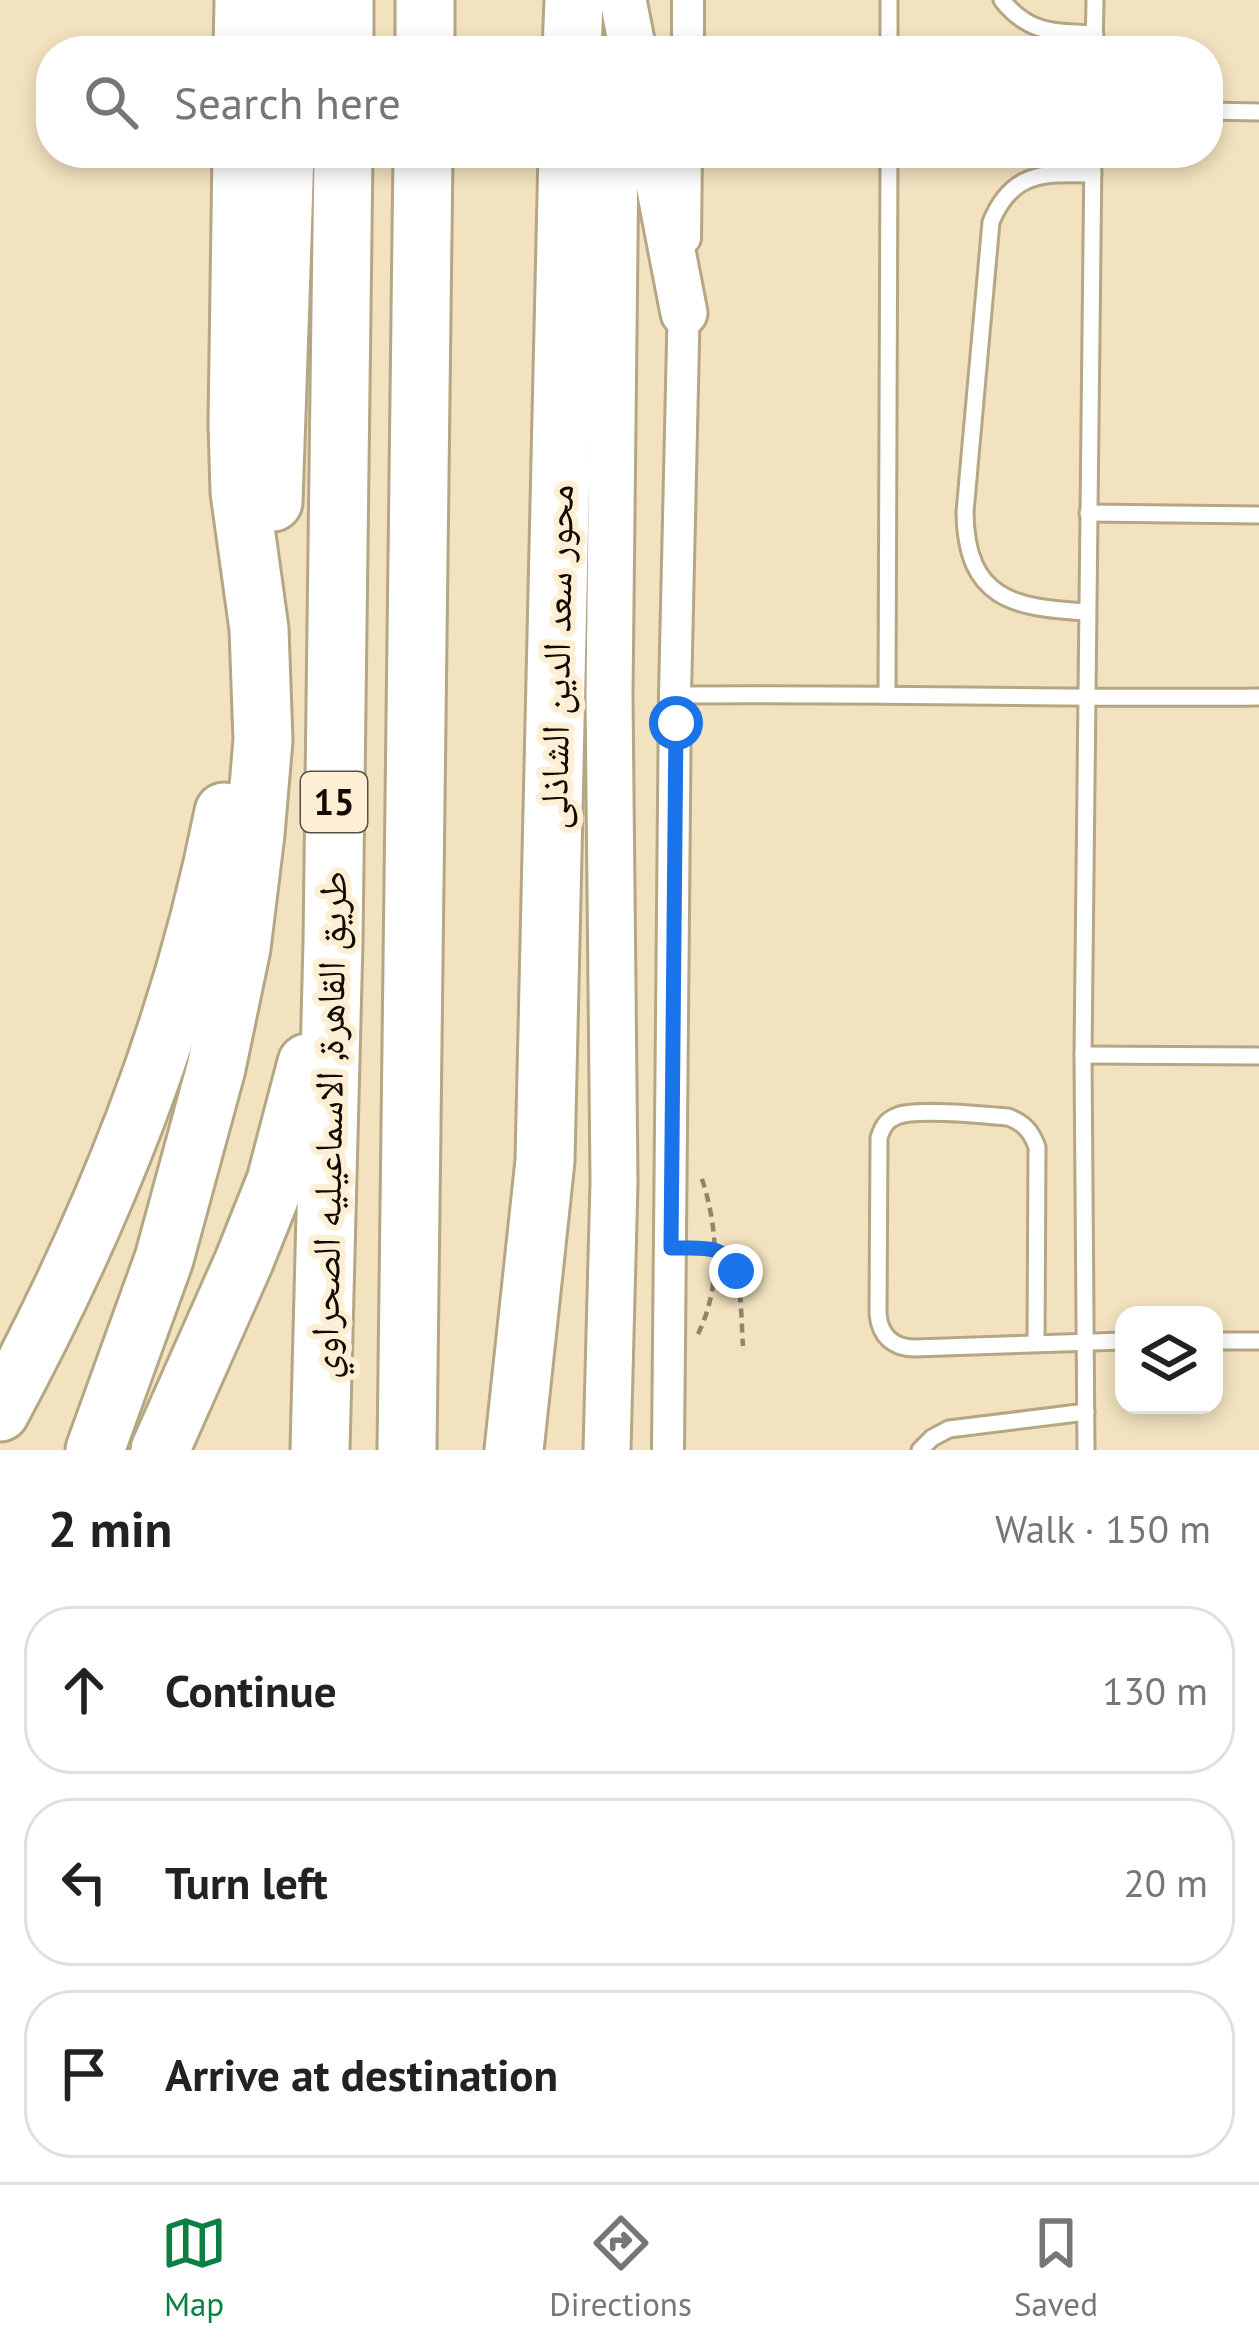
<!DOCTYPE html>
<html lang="en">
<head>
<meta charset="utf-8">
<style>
  body { margin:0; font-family:"PT Sans","Noto Naskh Arabic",sans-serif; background:#f6f6f6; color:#222 }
  .controls { position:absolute; right:36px; bottom:36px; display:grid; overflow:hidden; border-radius:24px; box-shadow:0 6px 18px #0003 }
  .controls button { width:108px; height:108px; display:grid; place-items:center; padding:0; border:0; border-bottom:3px solid #e0e0e0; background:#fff; color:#222; font:60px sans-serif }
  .stop { position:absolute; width:36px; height:36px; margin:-27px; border:9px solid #1a73e8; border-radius:50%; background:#fff }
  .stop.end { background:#1a73e8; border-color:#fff; box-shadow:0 3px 12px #0008 }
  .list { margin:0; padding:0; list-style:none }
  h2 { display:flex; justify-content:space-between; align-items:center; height:156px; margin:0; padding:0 48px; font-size:51px }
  h2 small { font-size:39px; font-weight:400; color:#767676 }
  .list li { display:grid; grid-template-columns:78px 1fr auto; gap:36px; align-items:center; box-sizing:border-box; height:168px; margin:0 24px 24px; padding:0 24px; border:3px solid #e0e0e0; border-radius:48px }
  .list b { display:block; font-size:45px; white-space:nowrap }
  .list em { font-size:39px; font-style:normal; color:#767676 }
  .icon { flex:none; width:66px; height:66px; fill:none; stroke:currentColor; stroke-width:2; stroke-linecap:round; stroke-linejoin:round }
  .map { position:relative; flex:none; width:1259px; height:1450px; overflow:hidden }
  .search { position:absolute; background:#fff; box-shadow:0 6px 18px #0003; left:36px; right:36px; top:36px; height:132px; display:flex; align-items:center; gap:30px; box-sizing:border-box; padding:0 42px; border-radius:48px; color:#767676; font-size:45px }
  .sheet { height:732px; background:#fff }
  nav { display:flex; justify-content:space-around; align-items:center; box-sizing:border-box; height:168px; border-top:3px solid #e0e0e0; background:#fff; font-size:33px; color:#767676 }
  nav a { display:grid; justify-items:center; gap:6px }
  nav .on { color:#0b8043 }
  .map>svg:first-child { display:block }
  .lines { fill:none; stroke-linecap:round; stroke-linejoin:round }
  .lane-casing { stroke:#b5a684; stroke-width:21 }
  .street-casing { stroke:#b5a684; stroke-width:36 }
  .secondary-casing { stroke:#b5a684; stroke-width:51 }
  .highway-casing { stroke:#b5a684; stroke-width:63 }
  .path { stroke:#90846c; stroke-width:4.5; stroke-dasharray:9 6; stroke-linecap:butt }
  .lane { stroke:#fff; stroke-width:15 }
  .street { stroke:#fff; stroke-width:30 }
  .secondary { stroke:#fff; stroke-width:45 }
  .highway { stroke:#fff; stroke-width:57 }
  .route { stroke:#1a73e8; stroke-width:15 }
  .labels { text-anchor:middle; stroke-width:12; stroke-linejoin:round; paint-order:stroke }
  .shield { fill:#fcefd3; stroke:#584f41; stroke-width:3 }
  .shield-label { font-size:36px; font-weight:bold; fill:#110b02 }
  .street-label { font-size:39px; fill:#110b02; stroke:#fcefd3 }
</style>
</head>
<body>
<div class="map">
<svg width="1259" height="1450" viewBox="0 0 1259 1450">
  <rect width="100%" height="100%" fill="#f2e2bf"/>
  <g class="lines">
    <defs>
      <g id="lane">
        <path d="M1002,0C1029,34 1054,32 1095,34"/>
        <path d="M889,51V0"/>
        <path d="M1094,51L1095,0"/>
        <path d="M1208,111L1259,112"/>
        <path d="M1088,513L1259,515"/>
        <path d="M1087,612C1013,608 966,599 965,512L991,222C1012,171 1044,173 1093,174"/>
        <path d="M887,694L889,153"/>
        <path d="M675,695C870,693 1064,699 1259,697"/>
        <path d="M1083,1055L1259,1056"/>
        <path d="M1214,1341H1259"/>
        <path d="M1036,1343L1037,1147C1031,1131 1024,1123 1008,1117C986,1115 915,1108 897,1116C886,1120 882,1128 879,1138L878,1314C880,1336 893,1348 915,1348L1124,1341"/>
        <path d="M920,1450L932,1438L949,1429L1086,1412"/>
        <path d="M1086,1450L1083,1055L1093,153"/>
      </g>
      <g id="street">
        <path d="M688,51V0"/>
        <path d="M685,238L686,153"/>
        <path d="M668,1450L675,695L684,298"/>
      </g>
      <g id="secondary">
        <path d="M623,0L633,51"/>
        <path d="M653,153L684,313"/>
        <path d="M607,1450L614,1182L609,695L615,153"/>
      </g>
      <g id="highway">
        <path d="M243,51L244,0"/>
        <path d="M288,51L289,0"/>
        <path d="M344,51V0"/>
        <path d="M425,51V0"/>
        <path d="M572,51L574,0"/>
        <path d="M273,502L285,153"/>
        <path d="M0,1412C103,1220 182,1026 224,812"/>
        <path d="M95,1450L164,1259L216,1068L241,948L255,834L263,740L259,629L240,492L238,423L242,153"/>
        <path d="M160,1450L244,1261L276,1181L307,1063"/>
        <path d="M320,1450L333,942L343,153"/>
        <path d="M407,1450L423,153"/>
        <path d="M514,1450L545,1161L568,153"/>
      </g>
    </defs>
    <use href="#lane" class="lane-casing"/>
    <use href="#street" class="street-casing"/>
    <use href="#secondary" class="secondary-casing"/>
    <use href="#highway" class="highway-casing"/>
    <g class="path">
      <path d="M695,1249C704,1249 715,1247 724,1252C743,1265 741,1324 743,1346"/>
      <path d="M698,1334C722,1286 718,1226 701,1176"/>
    </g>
    <use href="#lane" class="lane"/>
    <use href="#street" class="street"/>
    <use href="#secondary" class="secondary"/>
    <use href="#highway" class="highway"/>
  </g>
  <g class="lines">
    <path class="route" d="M676,723L671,1248C697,1249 725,1242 736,1271"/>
  </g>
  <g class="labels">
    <rect class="shield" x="301" y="772" width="66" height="60" rx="9"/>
    <g class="shield-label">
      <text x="334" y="815">15</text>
    </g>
    <g class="street-label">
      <text transform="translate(556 657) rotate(-89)" y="14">محور سعد الدين الشاذلى</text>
      <text transform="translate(328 1125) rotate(-89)" y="14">طريق القاهرة, الاسماعيليه الصحراوي</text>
    </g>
  </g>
</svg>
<div class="controls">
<button><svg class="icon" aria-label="layers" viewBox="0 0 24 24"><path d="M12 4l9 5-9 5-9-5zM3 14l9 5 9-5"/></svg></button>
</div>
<div class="stop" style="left:676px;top:723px"></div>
<div class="stop end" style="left:736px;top:1271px"></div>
<div class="search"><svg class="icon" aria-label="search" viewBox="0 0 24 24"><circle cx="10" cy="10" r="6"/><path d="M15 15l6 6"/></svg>Search here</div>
</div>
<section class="sheet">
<h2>2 min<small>Walk · 150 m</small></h2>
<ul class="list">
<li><svg class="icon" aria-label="ahead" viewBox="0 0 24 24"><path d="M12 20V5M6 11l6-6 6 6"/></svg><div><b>Continue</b></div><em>130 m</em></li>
<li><svg class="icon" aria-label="left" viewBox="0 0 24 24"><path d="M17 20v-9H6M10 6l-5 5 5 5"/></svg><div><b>Turn left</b></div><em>20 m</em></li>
<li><svg class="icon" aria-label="arrive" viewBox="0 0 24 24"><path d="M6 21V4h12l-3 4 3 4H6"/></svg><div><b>Arrive at destination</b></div></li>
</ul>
</section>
<nav>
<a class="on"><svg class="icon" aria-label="map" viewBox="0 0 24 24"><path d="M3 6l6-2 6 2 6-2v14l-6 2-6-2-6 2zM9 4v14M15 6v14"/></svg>Map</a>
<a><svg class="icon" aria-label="directions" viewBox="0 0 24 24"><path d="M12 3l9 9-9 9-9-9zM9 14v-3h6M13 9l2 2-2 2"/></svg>Directions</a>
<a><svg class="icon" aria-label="saved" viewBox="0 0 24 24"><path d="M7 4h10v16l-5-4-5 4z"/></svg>Saved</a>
</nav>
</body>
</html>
